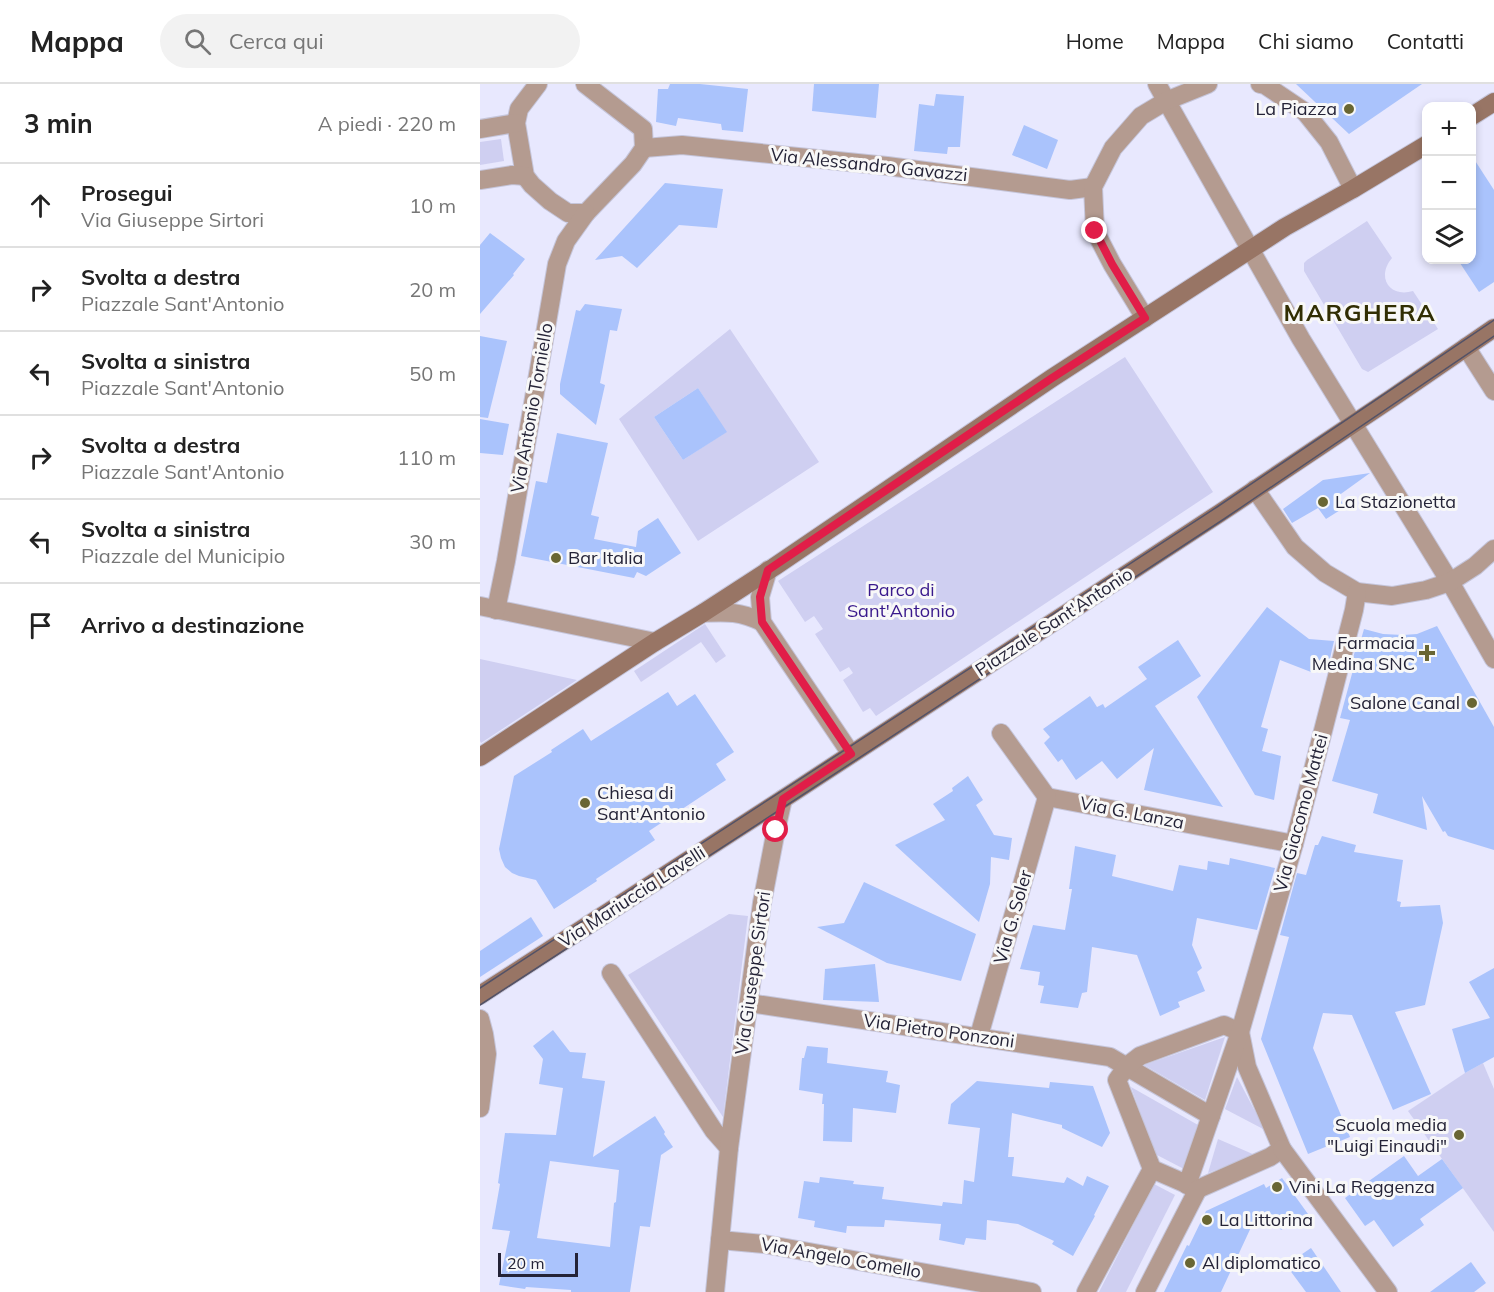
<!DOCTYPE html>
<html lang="it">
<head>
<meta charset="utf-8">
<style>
  body { margin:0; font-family:Mulish,sans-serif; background:#f2f2f2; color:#222 }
  .controls { position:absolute; right:18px; top:18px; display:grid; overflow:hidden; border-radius:12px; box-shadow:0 3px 9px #0003 }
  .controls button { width:54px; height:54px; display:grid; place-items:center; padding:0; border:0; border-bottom:2px solid #e0e0e0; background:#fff; color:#222; font:30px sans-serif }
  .scale { position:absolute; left:18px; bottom:15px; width:80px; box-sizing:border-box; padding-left:6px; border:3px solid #242337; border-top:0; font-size:16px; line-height:21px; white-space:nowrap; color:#242337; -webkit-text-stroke:4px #f8f8f8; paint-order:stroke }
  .stop { position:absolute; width:18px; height:18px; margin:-14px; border:4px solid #e11d48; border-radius:50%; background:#fff }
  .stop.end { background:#e11d48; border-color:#fff; box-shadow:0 2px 6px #0008 }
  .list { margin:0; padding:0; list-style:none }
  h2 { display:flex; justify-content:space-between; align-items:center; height:78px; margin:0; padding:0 24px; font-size:26px }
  h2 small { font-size:20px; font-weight:400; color:#767676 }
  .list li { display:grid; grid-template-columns:39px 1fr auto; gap:18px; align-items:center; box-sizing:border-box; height:84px; padding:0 24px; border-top:2px solid #e0e0e0 }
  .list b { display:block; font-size:22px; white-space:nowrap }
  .list p { margin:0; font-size:20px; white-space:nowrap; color:#767676 }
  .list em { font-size:20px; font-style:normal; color:#767676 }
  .icon { flex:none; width:33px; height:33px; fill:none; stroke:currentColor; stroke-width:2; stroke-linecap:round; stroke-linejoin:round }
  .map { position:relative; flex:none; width:1014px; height:1208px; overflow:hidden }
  header { display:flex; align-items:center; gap:36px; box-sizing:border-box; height:84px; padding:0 30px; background:#fff; border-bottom:2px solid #e0e0e0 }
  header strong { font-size:28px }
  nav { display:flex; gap:33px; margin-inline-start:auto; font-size:21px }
  .search { width:420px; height:54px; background:#f2f2f2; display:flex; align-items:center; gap:15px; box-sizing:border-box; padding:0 21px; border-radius:33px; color:#767676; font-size:22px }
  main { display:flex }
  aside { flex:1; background:#fff }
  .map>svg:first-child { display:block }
  .green { fill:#cfcff1; fill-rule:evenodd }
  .building { fill:#aac3fc; fill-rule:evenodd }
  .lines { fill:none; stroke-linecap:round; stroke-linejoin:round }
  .street-casing { stroke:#c5c5da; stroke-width:20 }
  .secondary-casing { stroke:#c5c5da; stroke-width:20 }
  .street { stroke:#b49b90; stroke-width:18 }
  .secondary { stroke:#987565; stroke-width:18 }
  .tram { stroke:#535267; stroke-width:1.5 }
  .route { stroke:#e11d48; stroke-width:8 }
  .poi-dot { fill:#696633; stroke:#f8f8f8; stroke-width:2 }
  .labels { text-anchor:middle; stroke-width:6; stroke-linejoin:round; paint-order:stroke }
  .poi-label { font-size:18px; fill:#242337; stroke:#f8f8f8; text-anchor:start }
  .street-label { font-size:18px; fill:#242337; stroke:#f8f8f8 }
  .park-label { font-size:18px; fill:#39198c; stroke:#f8f8f8 }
  .district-label { font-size:24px; font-weight:bold; letter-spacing:1.5px; fill:#312e03; stroke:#f8f8f8 }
</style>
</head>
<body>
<header>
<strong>Mappa</strong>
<div class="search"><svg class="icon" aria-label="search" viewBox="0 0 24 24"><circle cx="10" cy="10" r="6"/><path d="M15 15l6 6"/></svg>Cerca qui</div>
<nav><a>Home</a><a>Mappa</a><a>Chi siamo</a><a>Contatti</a></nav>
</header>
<main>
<aside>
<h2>3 min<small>A piedi · 220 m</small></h2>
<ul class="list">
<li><svg class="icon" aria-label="ahead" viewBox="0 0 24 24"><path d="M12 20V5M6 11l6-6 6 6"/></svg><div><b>Prosegui</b><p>Via Giuseppe Sirtori</p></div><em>10 m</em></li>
<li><svg class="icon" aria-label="right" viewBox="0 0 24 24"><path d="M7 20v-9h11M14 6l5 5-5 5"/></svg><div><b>Svolta a destra</b><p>Piazzale Sant'Antonio</p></div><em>20 m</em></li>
<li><svg class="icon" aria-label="left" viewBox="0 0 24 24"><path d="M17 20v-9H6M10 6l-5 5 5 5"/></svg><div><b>Svolta a sinistra</b><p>Piazzale Sant'Antonio</p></div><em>50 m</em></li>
<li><svg class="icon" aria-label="right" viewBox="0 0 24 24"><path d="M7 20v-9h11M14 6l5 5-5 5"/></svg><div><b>Svolta a destra</b><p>Piazzale Sant'Antonio</p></div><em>110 m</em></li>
<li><svg class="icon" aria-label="left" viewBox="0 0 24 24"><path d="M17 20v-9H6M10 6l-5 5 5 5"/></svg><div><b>Svolta a sinistra</b><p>Piazzale del Municipio</p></div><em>30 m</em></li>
<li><svg class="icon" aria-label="arrive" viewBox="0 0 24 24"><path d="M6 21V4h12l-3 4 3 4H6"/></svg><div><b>Arrivo a destinazione</b></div></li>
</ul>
</aside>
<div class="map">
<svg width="1014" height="1208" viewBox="0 0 1014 1208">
  <rect width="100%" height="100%" fill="#e8e8fe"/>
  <g class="green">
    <path d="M21,55L24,77L0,81V58Z"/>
    <path d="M887,137L912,174C896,193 909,214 933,207L958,245L888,288L882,285L824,187V179L827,176Z"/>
    <path d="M250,245L339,378L218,457L139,335ZM218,304L246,348L203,376L174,333Z"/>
    <path d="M645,273L733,408L396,632L390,624L383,628L363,596L373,589L369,583L360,588L335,550L343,545L334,532L325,538L298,497Z"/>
    <path d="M225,540L246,572L236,579L221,558L161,598L154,587Z"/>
    <path d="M0,575L97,596L1,659L0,657Z"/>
    <path d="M249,830L268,832L243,1033L148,891Z"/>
    <path d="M745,953L725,1016L664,981Z"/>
    <path d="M1003,979L1014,1005V1148L928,1027L985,989Z"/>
    <path d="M757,993L785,1046L745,1025Z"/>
    <path d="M651,1003L718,1041L704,1085L675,1070Z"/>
    <path d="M738,1055L775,1071L728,1089Z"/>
    <path d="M674,1100L695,1111L646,1208H619Z"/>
  </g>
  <g class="building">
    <path d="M190,0H220L268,5L263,48L242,46L241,40L198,34L196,42L176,38L178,5H188Z"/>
    <path d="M334,0H399L396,34L332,27Z"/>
    <path d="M816,0H942L869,50Z"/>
    <path d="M456,10L484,12L480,63H468L467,70L434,67L439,20L454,22Z"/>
    <path d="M544,41L578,56L567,85L532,71Z"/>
    <path d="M992,72L1014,106V198L999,208L978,176H992Z"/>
    <path d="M185,99L243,105L237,144L199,141L157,184L142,172L115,176Z"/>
    <path d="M10,149L45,175L33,190L34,191L0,230V161Z"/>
    <path d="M105,220L142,225L137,247L130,246L120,299L125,301L116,341L80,310V300L96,226L100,227Z"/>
    <path d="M0,252L27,257L8,334L0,333Z"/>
    <path d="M218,304L247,348L203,376L174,333Z"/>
    <path d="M0,335L29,340L23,371L0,369Z"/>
    <path d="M77,349L128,359L111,431L119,433L114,455L156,463L158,447L178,434L201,469L166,492L157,488L154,494L41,472L56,397L67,399Z"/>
    <path d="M890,389L858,412L865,423L846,435L838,424L812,439L803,425L843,396Z"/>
    <path d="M787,523L829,555L854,557L849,579L835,575L831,588L800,576L781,643L788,645L782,667L801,672L794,716L775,711L717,613Z"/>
    <path d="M957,542L1014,643V766L968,752L965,747L963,748L942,712L947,746L893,729L898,710L852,697L870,636L860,634L873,586H870L877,559H880L884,545L903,550L923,551L937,550Z"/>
    <path d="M698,556L721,592L675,622L743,723L664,706L674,664L637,695L622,677L596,696L582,675L578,678L564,659L570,653L563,645L610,612L617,623L623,620L625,624L667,595L658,583Z"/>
    <path d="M188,608L197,622L215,610L246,656L254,668L236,680L246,696L169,747L175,756L116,795L117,797L74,825L56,796L39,792L32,789L25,783L21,774L19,765L34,692L72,668L71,666L103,645L111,657Z"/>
    <path d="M488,692L503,716L496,721L514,751L532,754L529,776L511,773L510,800L499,838L415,761L465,736L453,720L473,707L472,704Z"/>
    <path d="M842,752L876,761L874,768L923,776L917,817L921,818L920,823L960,821L963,839L945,921L915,928L951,1010L913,1026L872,931L843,929L833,964L870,1053L828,1070L781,955L809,853L800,851L817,789L826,791L835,761H838Z"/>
    <path d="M595,762L636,771L632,792L693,807L699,781L727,786L728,777L749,781L750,774L795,784L777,846L717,834L712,861L722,884L717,888L725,907L698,918L700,923L680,932L657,871L612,863L607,908L602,909L598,924L560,919L564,902L558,901L560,888L540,885L553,841L585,846L592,805H589Z"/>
    <path d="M384,798L496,850L481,897L407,879L337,843L364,839Z"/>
    <path d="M51,833L63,852L0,893V867Z"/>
    <path d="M395,880L399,918L343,916L345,885Z"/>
    <path d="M1014,884V973L985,989L972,945L1010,934L989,898Z"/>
    <path d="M73,946L90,968L106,969L102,994L125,997L113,1073L175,1032L185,1048L184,1050L193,1063L181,1071L170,1143L160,1142L150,1208H91V1206L46,1203L45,1205L19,1201L30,1147L12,1145L20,1100L18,1099L25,1049L76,1051L83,1004L59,1000L63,975L53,962ZM70,1077L139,1086L136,1118L134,1119L130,1163L57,1154Z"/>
    <path d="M327,962L348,964L347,979L408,987L406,998L420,1001L416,1029L373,1024L372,1058L343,1057L344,1020H342L343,1010L319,1006L322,974H324Z"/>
    <path d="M497,997L569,1004L570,998L613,1002L630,1049L622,1063L582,1044V1041L532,1029L528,1073H534L532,1092L584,1099L587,1093L603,1102L607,1092L629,1102L614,1131L615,1132L593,1172L572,1160L574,1157L538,1140L507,1136L506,1156L486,1154L484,1161L459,1156L461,1140L405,1136L404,1143L367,1142L366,1149L334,1143L335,1137L318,1134L324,1097L339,1099L340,1093L374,1097L373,1100L404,1103L402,1115L462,1122L463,1118L482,1120L484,1096L494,1098L500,1044L468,1040L471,1020Z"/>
    <path d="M924,1072L938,1092L962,1075L983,1104L940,1135L944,1141L913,1163L894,1136L885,1142L865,1114Z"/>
    <path d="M802,1094L828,1130L801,1146L795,1137L777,1145L773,1139L741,1208H684L707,1161L709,1162L726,1127L784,1100L786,1104Z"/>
    <path d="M831,1164L861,1208H826L806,1181Z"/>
    <path d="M991,1178L1006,1199L994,1208H950Z"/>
  </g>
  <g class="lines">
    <defs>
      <g id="street">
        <path d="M58,0L39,25L36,39L45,92L52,101L70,117L88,129H106L153,80L164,64L163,45L105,0"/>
        <path d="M677,0L821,255L970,498L1014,575"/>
        <path d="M780,0L785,1L825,28L849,58L873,105"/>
        <path d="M0,45L36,39"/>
        <path d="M164,64L202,61L407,82L590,106L613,103"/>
        <path d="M0,96L32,91L45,92"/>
        <path d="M665,234L632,180L615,147L613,103L633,64L661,32L686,17L728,0"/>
        <path d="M986,263L1014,307"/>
        <path d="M775,405L815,463L845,489L877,508L912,512L946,506L970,498L995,482L1014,465"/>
        <path d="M288,486L280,513L282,538L371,670"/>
        <path d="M0,522L175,558"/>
        <path d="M16,526L26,477L77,180L86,157L106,129"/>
        <path d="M223,529C247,528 259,527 282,538"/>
        <path d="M521,649L567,713L814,760"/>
        <path d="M131,889L234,1047L249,1064"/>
        <path d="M269,919L630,973L731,1032"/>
        <path d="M0,935L4,950L7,970L0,1024"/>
        <path d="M744,941L760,948L767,983L802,1065L790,1073L718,1105L672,1085L637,996L647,982L660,972Z"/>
        <path d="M499,952L567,713"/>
        <path d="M802,1065L908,1208"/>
        <path d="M707,1101L760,948L814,760L874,526L877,508"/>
        <path d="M240,1156L284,1160L552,1208"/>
        <path d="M235,1208L249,1064L282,819L296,746L303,715"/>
        <path d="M606,1208L672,1085"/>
        <path d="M665,1208L718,1105"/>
      </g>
      <g id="secondary">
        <path d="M992,32L1014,18"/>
        <path d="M0,673L175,558L223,529L294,483L572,294L805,143L873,105L946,61"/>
        <path d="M0,911L303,715L740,429L912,314L1014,244"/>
      </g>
    </defs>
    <use href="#street" class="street-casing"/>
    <use href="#secondary" class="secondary-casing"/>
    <use href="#street" class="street"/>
    <use href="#secondary" class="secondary"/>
    <g class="tram">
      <path d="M0,904L737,423L1014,236"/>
      <path d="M0,921L301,725L744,435L1014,252"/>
    </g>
  </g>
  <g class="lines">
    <path class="route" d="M296,746L303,715L371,670L282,538L280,513L288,486L572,294L665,234L632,180L615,147"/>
  </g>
  <g class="poi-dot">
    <circle cx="869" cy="25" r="6"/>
    <circle cx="843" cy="418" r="6"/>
    <circle cx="76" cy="474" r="6"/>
    <path d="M944 560h6v6h6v6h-6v6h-6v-6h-6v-6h6z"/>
    <circle cx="992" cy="619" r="6"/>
    <circle cx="105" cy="719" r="6"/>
    <circle cx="979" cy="1051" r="6"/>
    <circle cx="797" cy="1103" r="6"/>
    <circle cx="727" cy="1136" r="6"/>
    <circle cx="710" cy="1179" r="6"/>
  </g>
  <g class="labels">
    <g class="poi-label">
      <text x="857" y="31" text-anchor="end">La Piazza</text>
      <text x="855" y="424">La Stazionetta</text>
      <text x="88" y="480">Bar Italia</text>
      <text x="935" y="565" text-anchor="end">Farmacia<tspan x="935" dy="21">Medina SNC</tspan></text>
      <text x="980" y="625" text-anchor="end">Salone Canal</text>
      <text x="117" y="715">Chiesa di<tspan x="117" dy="21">Sant'Antonio</tspan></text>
      <text x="967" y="1047" text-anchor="end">Scuola media<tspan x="967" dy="21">"Luigi Einaudi"</tspan></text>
      <text x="809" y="1109">Vini La Reggenza</text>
      <text x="739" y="1142">La Littorina</text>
      <text x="722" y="1185">Al diplomatico</text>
    </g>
    <g class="street-label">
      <text transform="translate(389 81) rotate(6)" y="6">Via Alessandro Gavazzi</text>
      <text transform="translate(52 324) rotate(-80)" y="6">Via Antonio Torniello</text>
      <text transform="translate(574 538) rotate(-33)" y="6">Piazzale Sant'Antonio</text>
      <text transform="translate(652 729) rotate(11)" y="6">Via G. Lanza</text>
      <text transform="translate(821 729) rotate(-75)" y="6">Via Giacomo Mattei</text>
      <text transform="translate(152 813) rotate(-33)" y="6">Via Mariuccia Lavelli</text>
      <text transform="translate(533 833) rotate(-74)" y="6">Via G. Soler</text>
      <text transform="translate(273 889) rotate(-82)" y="6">Via Giuseppe Sirtori</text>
      <text transform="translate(459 947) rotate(8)" y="6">Via Pietro Ponzoni</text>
      <text transform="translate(361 1174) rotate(10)" y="6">Via Angelo Comello</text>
    </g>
    <g class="park-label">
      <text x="421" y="512">Parco di<tspan x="421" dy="21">Sant'Antonio</tspan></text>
    </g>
    <g class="district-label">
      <text x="880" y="237">MARGHERA</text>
    </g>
  </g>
</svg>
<div class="controls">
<button>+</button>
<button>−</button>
<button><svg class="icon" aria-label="layers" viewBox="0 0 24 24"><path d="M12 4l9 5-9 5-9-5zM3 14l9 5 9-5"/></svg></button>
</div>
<div class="scale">20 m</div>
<div class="stop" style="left:296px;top:746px"></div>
<div class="stop end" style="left:615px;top:147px"></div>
</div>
</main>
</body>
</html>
